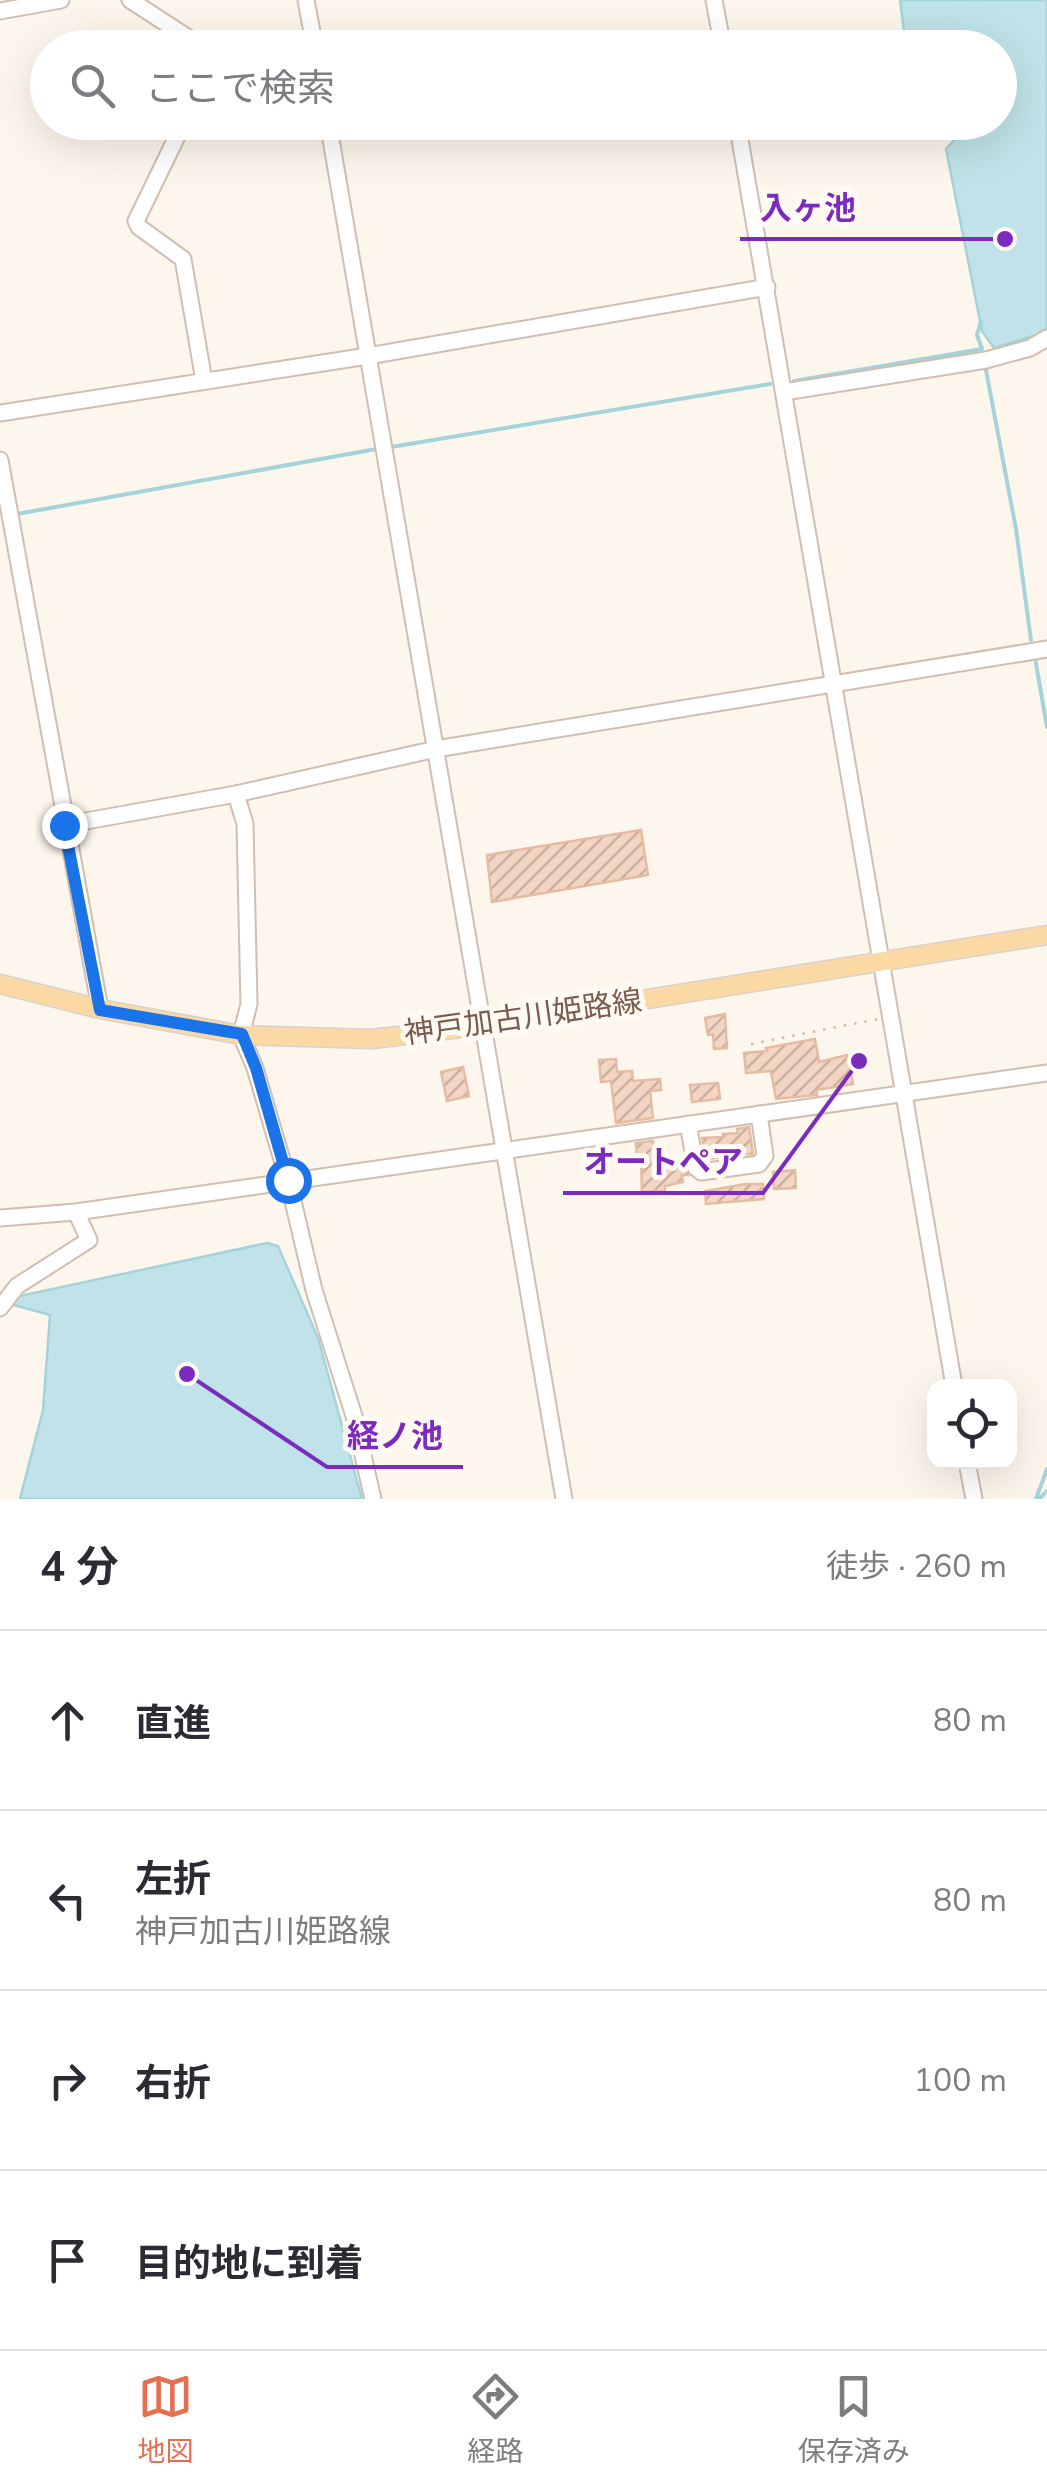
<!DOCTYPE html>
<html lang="ja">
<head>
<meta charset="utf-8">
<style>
  body { margin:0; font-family:"Nunito Sans","Noto Sans JP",sans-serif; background:#f7f7f7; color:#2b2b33 }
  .controls { position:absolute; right:30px; bottom:30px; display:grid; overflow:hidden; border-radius:20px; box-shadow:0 10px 40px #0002 }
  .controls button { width:90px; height:90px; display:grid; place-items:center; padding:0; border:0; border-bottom:2px solid #e1e1e2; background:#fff; color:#2b2b33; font:50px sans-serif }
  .stop { position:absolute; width:30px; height:30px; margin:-22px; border:8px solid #1a73e8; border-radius:50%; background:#fff }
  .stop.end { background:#1a73e8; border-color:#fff; box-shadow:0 2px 10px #0008 }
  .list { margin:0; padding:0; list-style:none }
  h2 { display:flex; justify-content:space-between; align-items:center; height:130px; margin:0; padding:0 40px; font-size:42px }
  h2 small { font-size:32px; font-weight:400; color:#7c7c81 }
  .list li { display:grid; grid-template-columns:65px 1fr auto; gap:30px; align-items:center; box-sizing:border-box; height:180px; padding:0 40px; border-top:2px solid #e1e1e2 }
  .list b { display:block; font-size:38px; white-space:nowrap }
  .list p { margin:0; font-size:32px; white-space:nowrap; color:#7c7c81 }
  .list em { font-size:32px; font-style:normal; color:#7c7c81 }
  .icon { flex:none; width:55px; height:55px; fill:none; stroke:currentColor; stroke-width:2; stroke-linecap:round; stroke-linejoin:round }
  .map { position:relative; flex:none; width:1047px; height:1499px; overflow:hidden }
  .search { position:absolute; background:#fff; box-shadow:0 10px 40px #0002; left:30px; right:30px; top:30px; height:110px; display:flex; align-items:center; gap:25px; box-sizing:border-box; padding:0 35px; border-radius:55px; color:#7c7c81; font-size:38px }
  .sheet { height:850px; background:#fff }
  nav { display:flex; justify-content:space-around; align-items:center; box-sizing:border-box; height:140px; border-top:2px solid #e1e1e2; background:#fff; font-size:28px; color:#7c7c81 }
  nav a { display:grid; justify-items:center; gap:5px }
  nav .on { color:#e76f51 }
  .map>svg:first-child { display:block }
  .water { fill:#bfe3e8; stroke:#a5d3da; stroke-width:2.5 }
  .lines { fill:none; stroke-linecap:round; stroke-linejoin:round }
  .stream { stroke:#a5d3da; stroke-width:4 }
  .building { fill:url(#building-hatch); stroke:#e6bba3; stroke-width:2.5 }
  .minor-casing { stroke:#d1beb0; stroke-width:19 }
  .major-casing { stroke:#dad1cd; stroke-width:21 }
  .path { stroke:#d9b8a5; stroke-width:2.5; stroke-dasharray:2.5 8; stroke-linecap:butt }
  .minor { stroke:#fff; stroke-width:15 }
  .major { stroke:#fbd9a5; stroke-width:18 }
  .route { stroke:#1a73e8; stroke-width:12 }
  .labels { text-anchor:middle; stroke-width:10; stroke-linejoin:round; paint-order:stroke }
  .street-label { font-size:30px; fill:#7a5c4d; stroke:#fffaf3 }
  .leader { fill:none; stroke:#7b2cbf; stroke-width:4 }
  .callout-dot { fill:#7b2cbf; stroke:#fffaf3; stroke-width:4 }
  .callout-label { font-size:32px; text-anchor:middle; font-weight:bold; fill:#7b2cbf; stroke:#fffaf3; stroke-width:10; stroke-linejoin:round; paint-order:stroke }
</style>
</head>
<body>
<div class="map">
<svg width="1047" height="1499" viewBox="0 0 1047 1499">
  <defs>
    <pattern id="building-hatch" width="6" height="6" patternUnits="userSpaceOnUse" patternTransform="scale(2.5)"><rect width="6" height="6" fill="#f3d5c3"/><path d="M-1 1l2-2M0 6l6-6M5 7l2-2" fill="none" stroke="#cab0a1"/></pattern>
  </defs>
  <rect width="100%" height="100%" fill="#fdf6ec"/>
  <g class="water">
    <path d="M900,0H1047V328L1036,335L994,348L982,331L946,149L971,123L1000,122V48L906,47Z"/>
    <path d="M267,1243L278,1246L318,1338L362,1499H20L43,1410L50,1315L14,1305L15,1297Z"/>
  </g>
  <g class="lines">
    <g class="stream">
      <path d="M985,365L1016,529L1031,640"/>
      <path d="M794,381L982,349L977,335L981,321"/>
      <path d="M391,447L770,384"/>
      <path d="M17,514L382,448"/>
      <path d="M1035,658L1047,727"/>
      <path d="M1036,1499L1047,1469"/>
      <path d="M1039,1499L1047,1491"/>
    </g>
  </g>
  <g class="building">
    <path d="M641,830L648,875L492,902L487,855Z"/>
    <path d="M725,1014L727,1048L714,1049L713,1034L708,1035L705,1018Z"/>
    <path d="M815,1039L819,1062L847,1055L853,1084L816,1090L817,1095L776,1099L771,1071L746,1073L744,1053L767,1051L766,1048Z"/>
    <path d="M616,1059L617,1072L632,1071L633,1081L660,1079L661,1090L650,1091L653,1118L616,1123L611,1081L601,1082L599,1060Z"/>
    <path d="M463,1067L469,1096L447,1101L441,1072Z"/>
    <path d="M718,1083L720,1099L692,1102L690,1085Z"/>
    <path d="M749,1127L753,1154L716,1155L717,1158L706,1159L702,1138L723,1137V1134L738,1133L737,1129Z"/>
    <path d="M653,1141L655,1167L684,1165L688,1175H682L683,1182L665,1186V1191L642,1192L641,1158H637L636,1143Z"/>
    <path d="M795,1170L796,1188L774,1189L773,1172Z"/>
    <path d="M746,1184H763L764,1199L706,1204L705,1191Z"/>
  </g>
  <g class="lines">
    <defs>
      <g id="minor">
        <path d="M130,0L204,48"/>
        <path d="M306,0L315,48"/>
        <path d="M714,0L723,48"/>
        <path d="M0,11L61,0"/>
        <path d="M184,122L136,221L139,227L183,259L204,381"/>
        <path d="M328,122L564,1499"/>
        <path d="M442,122L450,126"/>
        <path d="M737,122L954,1386"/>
        <path d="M329,128L360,122"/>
        <path d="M784,392L986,360L1030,348L1047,338"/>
        <path d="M0,413L368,356L767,287"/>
        <path d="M0,460L100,1009"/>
        <path d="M236,794L245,824L249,1004L241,1035L255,1068L288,1180L314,1290L354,1416L373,1499"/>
        <path d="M64,825L236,794L436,749L1047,649"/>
        <path d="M688,1124L696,1168L701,1172L759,1164L765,1156L759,1114"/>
        <path d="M0,1218L76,1212L1047,1073"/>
        <path d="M0,1308L17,1286L89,1240L76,1212"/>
        <path d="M967,1462L974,1499"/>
      </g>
      <path id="major" d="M0,984L100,1009L241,1035L372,1039L485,1025L1047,935"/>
    </defs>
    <use href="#minor" class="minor-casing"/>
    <use href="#major" class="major-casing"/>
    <path class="path" d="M751,1044L878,1019"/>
    <use href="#minor" class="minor"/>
    <use href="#major" class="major"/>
  </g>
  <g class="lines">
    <path class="route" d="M64,825L100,1010L242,1034L256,1068L288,1180"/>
  </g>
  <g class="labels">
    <g class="street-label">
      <text transform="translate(523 1017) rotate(-8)" y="10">神戸加古川姫路線</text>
    </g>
  </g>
  <path class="leader" d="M1005 239L876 239H740M859 1061L763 1193H563M187 1374L327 1467H463"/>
  <g class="callout-dot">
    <circle cx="1005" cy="239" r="10"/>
    <circle cx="859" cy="1061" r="10"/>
    <circle cx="187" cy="1374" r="10"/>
  </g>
  <g class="callout-label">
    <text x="808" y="219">入ヶ池</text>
    <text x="663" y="1173">オートペア</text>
    <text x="395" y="1447">経ノ池</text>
  </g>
</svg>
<div class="controls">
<button><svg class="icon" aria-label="locate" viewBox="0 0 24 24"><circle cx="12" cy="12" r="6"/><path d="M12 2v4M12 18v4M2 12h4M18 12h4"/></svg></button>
</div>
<div class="stop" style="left:288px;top:1180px"></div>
<div class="stop end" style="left:64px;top:825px"></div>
<div class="search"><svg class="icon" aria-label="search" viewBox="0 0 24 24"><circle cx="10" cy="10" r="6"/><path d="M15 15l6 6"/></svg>ここで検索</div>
</div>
<section class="sheet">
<h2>4 分<small>徒歩 · 260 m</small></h2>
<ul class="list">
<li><svg class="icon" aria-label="ahead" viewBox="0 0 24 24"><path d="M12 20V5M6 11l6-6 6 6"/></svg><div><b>直進</b></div><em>80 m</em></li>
<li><svg class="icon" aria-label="left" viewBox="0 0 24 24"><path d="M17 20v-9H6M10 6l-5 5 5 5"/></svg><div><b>左折</b><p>神戸加古川姫路線</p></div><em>80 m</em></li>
<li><svg class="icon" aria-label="right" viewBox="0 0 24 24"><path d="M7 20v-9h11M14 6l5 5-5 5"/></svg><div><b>右折</b></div><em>100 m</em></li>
<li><svg class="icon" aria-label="arrive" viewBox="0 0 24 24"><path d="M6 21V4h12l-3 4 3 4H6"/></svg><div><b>目的地に到着</b></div></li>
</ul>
</section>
<nav>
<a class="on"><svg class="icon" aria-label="map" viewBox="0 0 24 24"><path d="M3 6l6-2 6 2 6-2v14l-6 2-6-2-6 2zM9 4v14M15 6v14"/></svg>地図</a>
<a><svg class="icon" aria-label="directions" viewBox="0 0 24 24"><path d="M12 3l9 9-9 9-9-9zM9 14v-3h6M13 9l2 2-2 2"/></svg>経路</a>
<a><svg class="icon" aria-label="saved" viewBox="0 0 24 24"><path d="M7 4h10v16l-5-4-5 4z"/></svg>保存済み</a>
</nav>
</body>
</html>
